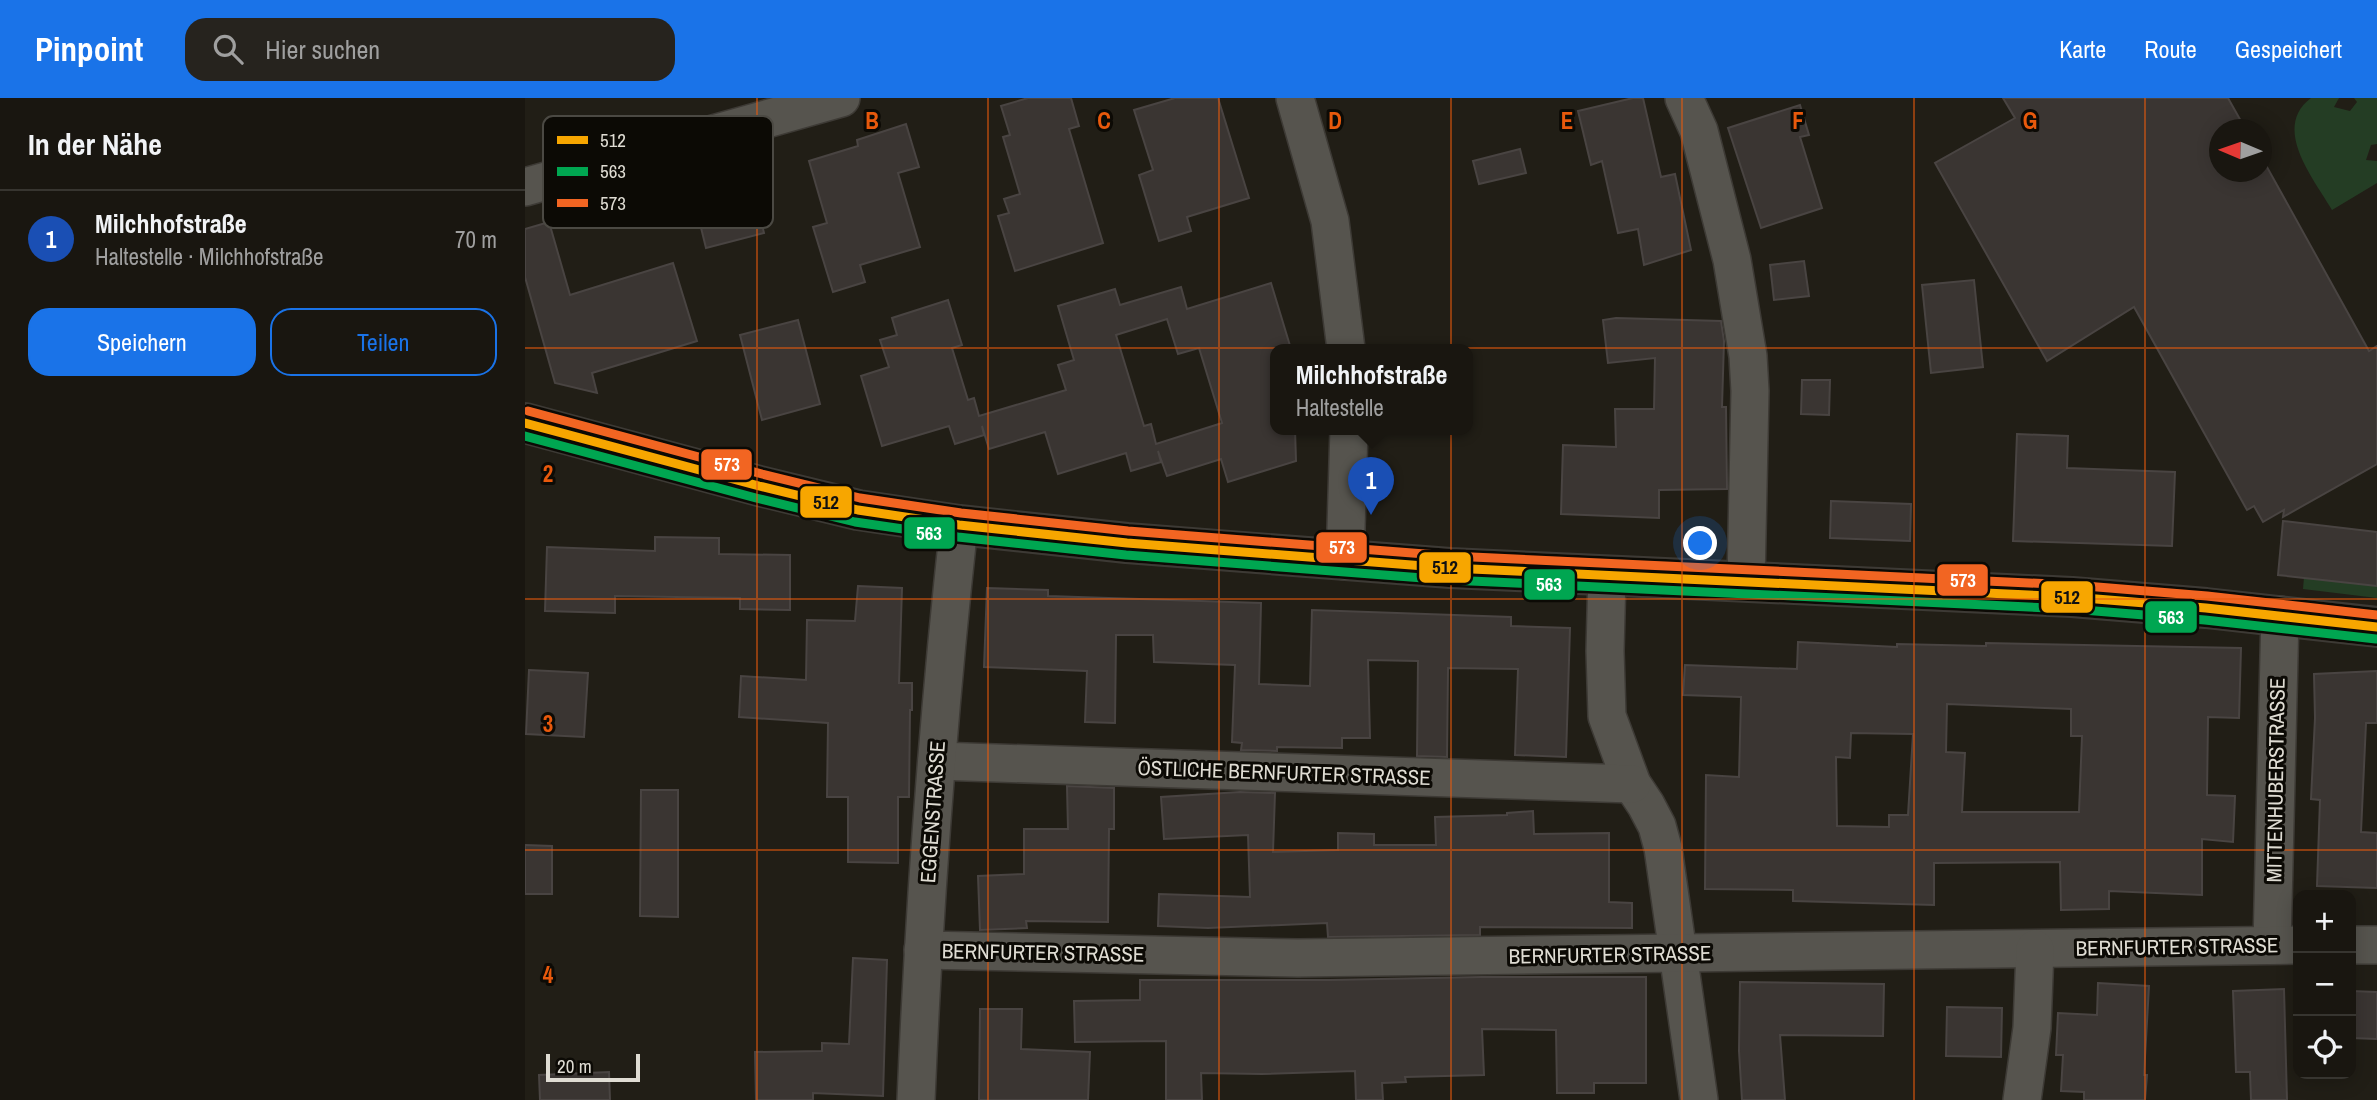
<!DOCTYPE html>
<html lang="de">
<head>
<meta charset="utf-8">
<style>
  body { margin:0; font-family:"Archivo Narrow",sans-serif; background:#26231e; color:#f1f3f6 }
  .controls { position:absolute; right:21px; bottom:21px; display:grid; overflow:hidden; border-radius:14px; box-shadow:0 4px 18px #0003 }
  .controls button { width:63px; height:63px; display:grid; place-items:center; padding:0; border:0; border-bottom:2px solid #373530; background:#191610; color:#f1f3f6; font:35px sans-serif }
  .compass { position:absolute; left:1684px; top:21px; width:63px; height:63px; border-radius:50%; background:#191610; box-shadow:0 4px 18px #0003; rotate:272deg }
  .scale { position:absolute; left:21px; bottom:18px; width:94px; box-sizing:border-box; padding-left:7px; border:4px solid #dfdcd3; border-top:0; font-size:19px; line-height:24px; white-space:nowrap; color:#dfdcd3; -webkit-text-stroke:5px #0c0a05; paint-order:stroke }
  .you { position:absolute; left:1176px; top:446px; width:24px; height:24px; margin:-18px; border:5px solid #fff; border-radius:50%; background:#1a73e8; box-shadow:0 0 0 10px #1a73e833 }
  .badge { display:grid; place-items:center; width:46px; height:46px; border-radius:50%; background:#1a73e8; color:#fff; font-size:23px; font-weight:700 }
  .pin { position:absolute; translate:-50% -58px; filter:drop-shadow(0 2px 4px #0008) }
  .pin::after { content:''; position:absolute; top:37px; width:24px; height:21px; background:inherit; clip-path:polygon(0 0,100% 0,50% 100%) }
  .popup { position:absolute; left:745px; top:246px; width:203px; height:91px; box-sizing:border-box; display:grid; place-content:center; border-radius:14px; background:#191610; filter:drop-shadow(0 2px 5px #0005); font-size:23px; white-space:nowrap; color:#9f9f9f }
  .popup b { font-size:26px; color:#f1f3f6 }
  .popup::after { content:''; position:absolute; left:50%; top:100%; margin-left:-14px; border:14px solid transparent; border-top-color:#191610 }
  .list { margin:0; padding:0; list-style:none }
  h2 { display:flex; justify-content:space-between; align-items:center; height:91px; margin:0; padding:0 28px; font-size:30px }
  h2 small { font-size:23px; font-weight:400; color:#9f9f9f }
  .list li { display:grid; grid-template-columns:46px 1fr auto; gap:21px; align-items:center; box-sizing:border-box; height:98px; padding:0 28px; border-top:2px solid #373530 }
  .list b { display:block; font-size:26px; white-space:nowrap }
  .list p { margin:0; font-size:23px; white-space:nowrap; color:#9f9f9f }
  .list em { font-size:23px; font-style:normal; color:#9f9f9f }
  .actions { display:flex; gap:14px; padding:21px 28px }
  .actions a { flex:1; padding:16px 0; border:2px solid #1a73e8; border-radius:21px; text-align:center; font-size:24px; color:#1a73e8 }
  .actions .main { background:#1a73e8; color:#fff }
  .icon { flex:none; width:38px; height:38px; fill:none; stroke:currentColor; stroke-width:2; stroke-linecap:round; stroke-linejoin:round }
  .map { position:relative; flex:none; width:1852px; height:1002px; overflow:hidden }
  header { display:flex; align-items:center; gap:42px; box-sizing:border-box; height:98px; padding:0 35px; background:#1a73e8; color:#fff }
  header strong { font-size:33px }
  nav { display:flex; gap:38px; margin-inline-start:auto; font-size:24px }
  .search { width:490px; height:63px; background:#26231e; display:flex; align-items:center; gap:18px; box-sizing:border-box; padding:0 24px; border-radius:21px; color:#9f9f9f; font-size:26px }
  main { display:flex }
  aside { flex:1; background:#191610 }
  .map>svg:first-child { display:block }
  .green { fill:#243d24 }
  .building { fill:#3a3532; stroke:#494442; stroke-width:2; fill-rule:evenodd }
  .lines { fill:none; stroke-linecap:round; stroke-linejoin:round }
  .minor-casing { stroke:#3d3a35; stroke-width:40 }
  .major-casing { stroke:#3d3a35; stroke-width:42 }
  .minor { stroke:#56544e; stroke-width:37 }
  .major { stroke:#5c544c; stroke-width:38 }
  .bus-1-casing { stroke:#0c0a05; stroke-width:14 }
  .bus-2-casing { stroke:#0c0a05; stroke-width:14 }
  .bus-3-casing { stroke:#0c0a05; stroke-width:14 }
  .bus-1 { stroke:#f7a600; stroke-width:9 }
  .bus-2 { stroke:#00a651; stroke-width:9 }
  .bus-3 { stroke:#f26522; stroke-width:9 }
  .grid { fill:none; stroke:#e8590c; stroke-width:2; stroke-opacity:0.55 }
  .labels { text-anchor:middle; stroke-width:6; stroke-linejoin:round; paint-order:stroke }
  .street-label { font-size:21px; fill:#dfdcd3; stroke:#0c0a05 }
  .key { fill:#0c0a05; stroke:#4b4943; stroke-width:2 }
  .key-label { font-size:19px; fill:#dfdcd3 }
  .grid-label { font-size:23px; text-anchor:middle; font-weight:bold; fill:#e8590c; stroke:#0c0a05; stroke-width:6; stroke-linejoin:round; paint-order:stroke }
  .line-badge { stroke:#0c0a05; stroke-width:2.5 }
  .badge-label { font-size:19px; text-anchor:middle; font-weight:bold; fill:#fff }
  .pale-badge-label { font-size:19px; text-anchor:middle; font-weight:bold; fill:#111 }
</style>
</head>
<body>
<header>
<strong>Pinpoint</strong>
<div class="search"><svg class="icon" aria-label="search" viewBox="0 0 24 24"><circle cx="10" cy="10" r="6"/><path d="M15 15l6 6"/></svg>Hier suchen</div>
<nav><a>Karte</a><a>Route</a><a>Gespeichert</a></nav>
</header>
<main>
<aside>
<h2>In der Nähe<small></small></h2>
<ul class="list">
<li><span class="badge" style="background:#1a4fb4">1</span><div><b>Milchhofstraße</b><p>Haltestelle · Milchhofstraße</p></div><em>70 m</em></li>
</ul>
<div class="actions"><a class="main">Speichern</a><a>Teilen</a></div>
</aside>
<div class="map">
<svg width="1852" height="1002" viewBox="0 0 1852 1002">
  <rect width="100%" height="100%" fill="#211e16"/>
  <g class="green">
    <path d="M1786,0H1814L1809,9L1825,13L1832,4L1829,0H1852V46L1846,47L1841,62L1852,63V85L1807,112C1789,81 1746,30 1786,0Z"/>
    <path d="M1779,479L1852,488V500L1778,491Z"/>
  </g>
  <g class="building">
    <path d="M503,0H546L554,28L544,31L578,145L490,173L473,118L484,115L479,101L495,96L478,39L485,37L476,8Z"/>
    <path d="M650,0H693L724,100L662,119L666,133L634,143L614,77L628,72L609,12Z"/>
    <path d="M1108,0H1118L1136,79L1150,76L1166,152L1119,167L1113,131L1093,135L1077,63L1066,67L1053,13Z"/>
    <path d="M1478,0H1703L1721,32H1695V74H1737V60L1844,253L1852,248V366L1758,419L1759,412L1738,424L1729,408L1722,412L1609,209L1522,263L1410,65L1490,20Z"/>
    <path d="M1275,7L1284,37L1275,39L1297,110L1236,130L1203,30Z"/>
    <path d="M381,26L394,69L373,75L395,149L335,167L340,184L308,194L288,129L302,125L284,63L333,48L332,42Z"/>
    <path d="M995,51L1001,75L954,86L948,63Z"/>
    <path d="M223,67L239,135L181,150L164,81Z"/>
    <path d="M24,124L45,197L148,165L172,243L67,275L72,295L30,285L0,179V131Z"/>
    <path d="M1279,163L1284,198L1249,202L1245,167Z"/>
    <path d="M1449,182L1458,269L1406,275L1397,187Z"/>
    <path d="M746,185L766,251H750V331H770L771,363L703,384L696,361L642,378L633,353L636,364L606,373L601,355L533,376L520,334L464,351L457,328L459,337L430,346L424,328L357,348L336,278L364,269L355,242L372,237L367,220L423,202L437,247L427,250L443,302L449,300L454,318L541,292L533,267L549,262L533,208L590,191L595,207L656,189L662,211ZM642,221L653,256L674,250L697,325L631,346L626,326L619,328L591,237Z"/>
    <path d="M1091,220L1196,223L1199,243L1197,309H1201L1202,391L1134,392V420L1036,416L1038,347L1091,349L1090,311H1129L1130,260L1083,265L1078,222Z"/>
    <path d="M273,222L295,306L237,322L215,237Z"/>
    <path d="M1277,282H1305L1304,317L1276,316Z"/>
    <path d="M1492,336L1543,338L1542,370L1650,374L1647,448L1488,443Z"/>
    <path d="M1306,403L1386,406L1385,443L1305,440Z"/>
    <path d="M1758,423L1852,434V488L1753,477Z"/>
    <path d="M130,439L194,440V456L265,457V512L215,511V500L90,498V515L20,513L22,449L130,453Z"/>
    <path d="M333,488L377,490L374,585H387V612H385L384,699H373V765L323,764V699H302L303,625L214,619L216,578L281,582L282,522L330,523Z"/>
    <path d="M462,490L523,492V498L736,505L734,586L785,588L787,512L986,519V528L1045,530L1041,659L990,657L993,571L923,570L922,659L892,658L893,563L843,562L845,640H817V650L752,649V653L716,652L717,645L707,644L710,567L629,564L628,537H591L590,625L560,624L562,573L459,569Z"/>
    <path d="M1273,544L1372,549V546L1461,548V545L1716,550L1714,620L1683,619L1682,697L1710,698L1708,744L1677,741V797L1584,793V811L1536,812L1535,764L1409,765V807L1268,803V792L1180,791L1181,677L1214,679L1216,599L1158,597L1160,567L1272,571ZM1422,606L1546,611V638H1557L1554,714H1437L1440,655L1421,654ZM1326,635L1388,636L1383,717H1364V729L1312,728L1311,659L1325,660Z"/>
    <path d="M4,572L63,575L59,639L1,636Z"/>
    <path d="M1852,573V625H1841L1836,734L1852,735V790L1792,788L1795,702L1786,701L1790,620L1789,576Z"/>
    <path d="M542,688L589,690V731H584L583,824L501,823L502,830L455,832L453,778L499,776V731H543Z"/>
    <path d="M116,692H153V819L115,818Z"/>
    <path d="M715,694L750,695L748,754L813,752V735L849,736V747H911L910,719L982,717V715L1008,713L1009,736L1084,735V804L1107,805V830L955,829V837L803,839L802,825L683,830L633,828L634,796L725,799L723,737L639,741L636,699Z"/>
    <path d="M0,747L27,748V796H0Z"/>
    <path d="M328,860L362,862L358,998L288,995V1002H231L230,954L297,953V945L324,946Z"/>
    <path d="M956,879H1121V985H1069V995H1032L1031,932L957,931L959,977L880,979L881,984L857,985L858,1002H831L830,973L737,976L676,975L677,1002H641V943L550,944L549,903L615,902V882H805Z"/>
    <path d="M1215,884L1359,886L1358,938L1255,937L1260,1002H1217L1214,953Z"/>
    <path d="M1573,885L1624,888L1619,977H1622L1620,1002H1559V994L1536,993L1538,957H1531L1533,915L1572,917Z"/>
    <path d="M1759,891L1762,1002H1726L1725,974H1711L1708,893Z"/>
    <path d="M1826,893L1852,894V941L1826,940Z"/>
    <path d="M1422,909L1477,910L1476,959L1421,958Z"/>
    <path d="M455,911H497L496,951L565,954L563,1002H454Z"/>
    <path d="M84,974L85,1002H15L14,977Z"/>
  </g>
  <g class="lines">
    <defs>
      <g id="minor">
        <path d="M770,0L805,123L821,251"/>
        <path d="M1159,0L1174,33L1207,162L1223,258L1225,293L1221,484"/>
        <path d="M0,89L316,0"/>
        <path d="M820,463L824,331"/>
        <path d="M1082,477L1080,553L1082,618L1107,686L1121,707L1132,728L1138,750L1174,1002"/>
        <path d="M412,663L1107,686"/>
        <path d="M1747,847L1755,517"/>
        <path d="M1826,847H1852"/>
        <path d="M398,852L773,860L1773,847"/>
        <path d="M391,1002C399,810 413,618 434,427"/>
        <path d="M1497,1002L1507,930L1510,851"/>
      </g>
      <path id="major" d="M0,325L234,388L333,412L434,427L602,445L925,470L1547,499L1681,510L1852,529"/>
    </defs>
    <use href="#minor" class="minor-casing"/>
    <use href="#major" class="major-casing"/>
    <use href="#minor" class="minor"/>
    <use href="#major" class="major"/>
    <defs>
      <path id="bus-1" d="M0,325L234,388L333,412L434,427L602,445L925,470L1547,499L1681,510L1852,529"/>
      <path id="bus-2" d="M0,338L231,400L330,424L433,439L601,457L924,482L1546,511L1680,522L1851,541"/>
      <path id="bus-3" d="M3,313L237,376L335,400L436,415L603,433L926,458L1548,487L1682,498L1852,517"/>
    </defs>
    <use href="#bus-1" class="bus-1-casing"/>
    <use href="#bus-2" class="bus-2-casing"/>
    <use href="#bus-3" class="bus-3-casing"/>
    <use href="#bus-1" class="bus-1"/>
    <use href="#bus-2" class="bus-2"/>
    <use href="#bus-3" class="bus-3"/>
  </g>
  <path class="grid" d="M232,0V1002M463,0V1002M694,0V1002M926,0V1002M1157,0V1002M1389,0V1002M1620,0V1002M0,250H1852M0,501H1852M0,752H1852"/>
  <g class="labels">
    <g class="street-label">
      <text transform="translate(759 675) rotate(2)" y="7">ÖSTLICHE BERNFURTER STRASSE</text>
      <text transform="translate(1751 682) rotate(-89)" y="7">MITTENHUBERSTRASSE</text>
      <text transform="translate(408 714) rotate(-86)" y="7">EGGENSTRASSE</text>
      <text transform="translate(1652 849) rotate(-1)" y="7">BERNFURTER STRASSE</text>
      <text transform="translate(518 855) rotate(1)" y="7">BERNFURTER STRASSE</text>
      <text transform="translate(1085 857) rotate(-1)" y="7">BERNFURTER STRASSE</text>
    </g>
  </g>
  <rect x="18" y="18" width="230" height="112" rx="10" class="key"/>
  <rect x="32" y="38" width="31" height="8" fill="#f7a600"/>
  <rect x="32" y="69" width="31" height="9" fill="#00a651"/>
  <rect x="32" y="101" width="31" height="8" fill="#f26522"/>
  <g class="key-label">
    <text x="75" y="49">512</text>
    <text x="75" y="80">563</text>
    <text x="75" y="112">573</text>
  </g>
  <g class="grid-label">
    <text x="347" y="31">B</text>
    <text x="579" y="31">C</text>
    <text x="810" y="31">D</text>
    <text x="1042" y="31">E</text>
    <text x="1273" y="31">F</text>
    <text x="1505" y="31">G</text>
    <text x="23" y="384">2</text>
    <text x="23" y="634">3</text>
    <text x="23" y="885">4</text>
  </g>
  <g class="line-badge">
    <rect x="175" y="350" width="53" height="33" rx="7" fill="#f26522"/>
    <rect x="274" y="387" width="54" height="34" rx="7" fill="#f7a600"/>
    <rect x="378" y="418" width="53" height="34" rx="7" fill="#00a651"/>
    <rect x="790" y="433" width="53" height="33" rx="7" fill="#f26522"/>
    <rect x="893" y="453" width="54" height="33" rx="7" fill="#f7a600"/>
    <rect x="1411" y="465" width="53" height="34" rx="7" fill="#f26522"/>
    <rect x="998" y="470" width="53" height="33" rx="7" fill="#00a651"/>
    <rect x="1515" y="482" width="54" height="34" rx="7" fill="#f7a600"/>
    <rect x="1619" y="502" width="54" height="34" rx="7" fill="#00a651"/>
  </g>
  <g class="badge-label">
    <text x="202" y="373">573</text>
    <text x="404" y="442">563</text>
    <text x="817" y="456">573</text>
    <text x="1438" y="489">573</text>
    <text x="1024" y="493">563</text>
    <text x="1646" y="526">563</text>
  </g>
  <g class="pale-badge-label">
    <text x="301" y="411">512</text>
    <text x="920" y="476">512</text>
    <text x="1542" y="506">512</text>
  </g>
</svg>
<div class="controls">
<button>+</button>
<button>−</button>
<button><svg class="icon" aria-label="locate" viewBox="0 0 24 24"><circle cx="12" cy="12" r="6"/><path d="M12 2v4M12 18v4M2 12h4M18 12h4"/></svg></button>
</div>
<svg class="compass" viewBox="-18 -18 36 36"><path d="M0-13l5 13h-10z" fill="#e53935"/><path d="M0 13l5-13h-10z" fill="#9f9f9f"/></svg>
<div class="scale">20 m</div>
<div class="you"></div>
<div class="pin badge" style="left:846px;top:417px;background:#1a4fb4">1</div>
<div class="popup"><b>Milchhofstraße</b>Haltestelle</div>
</div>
</main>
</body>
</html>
